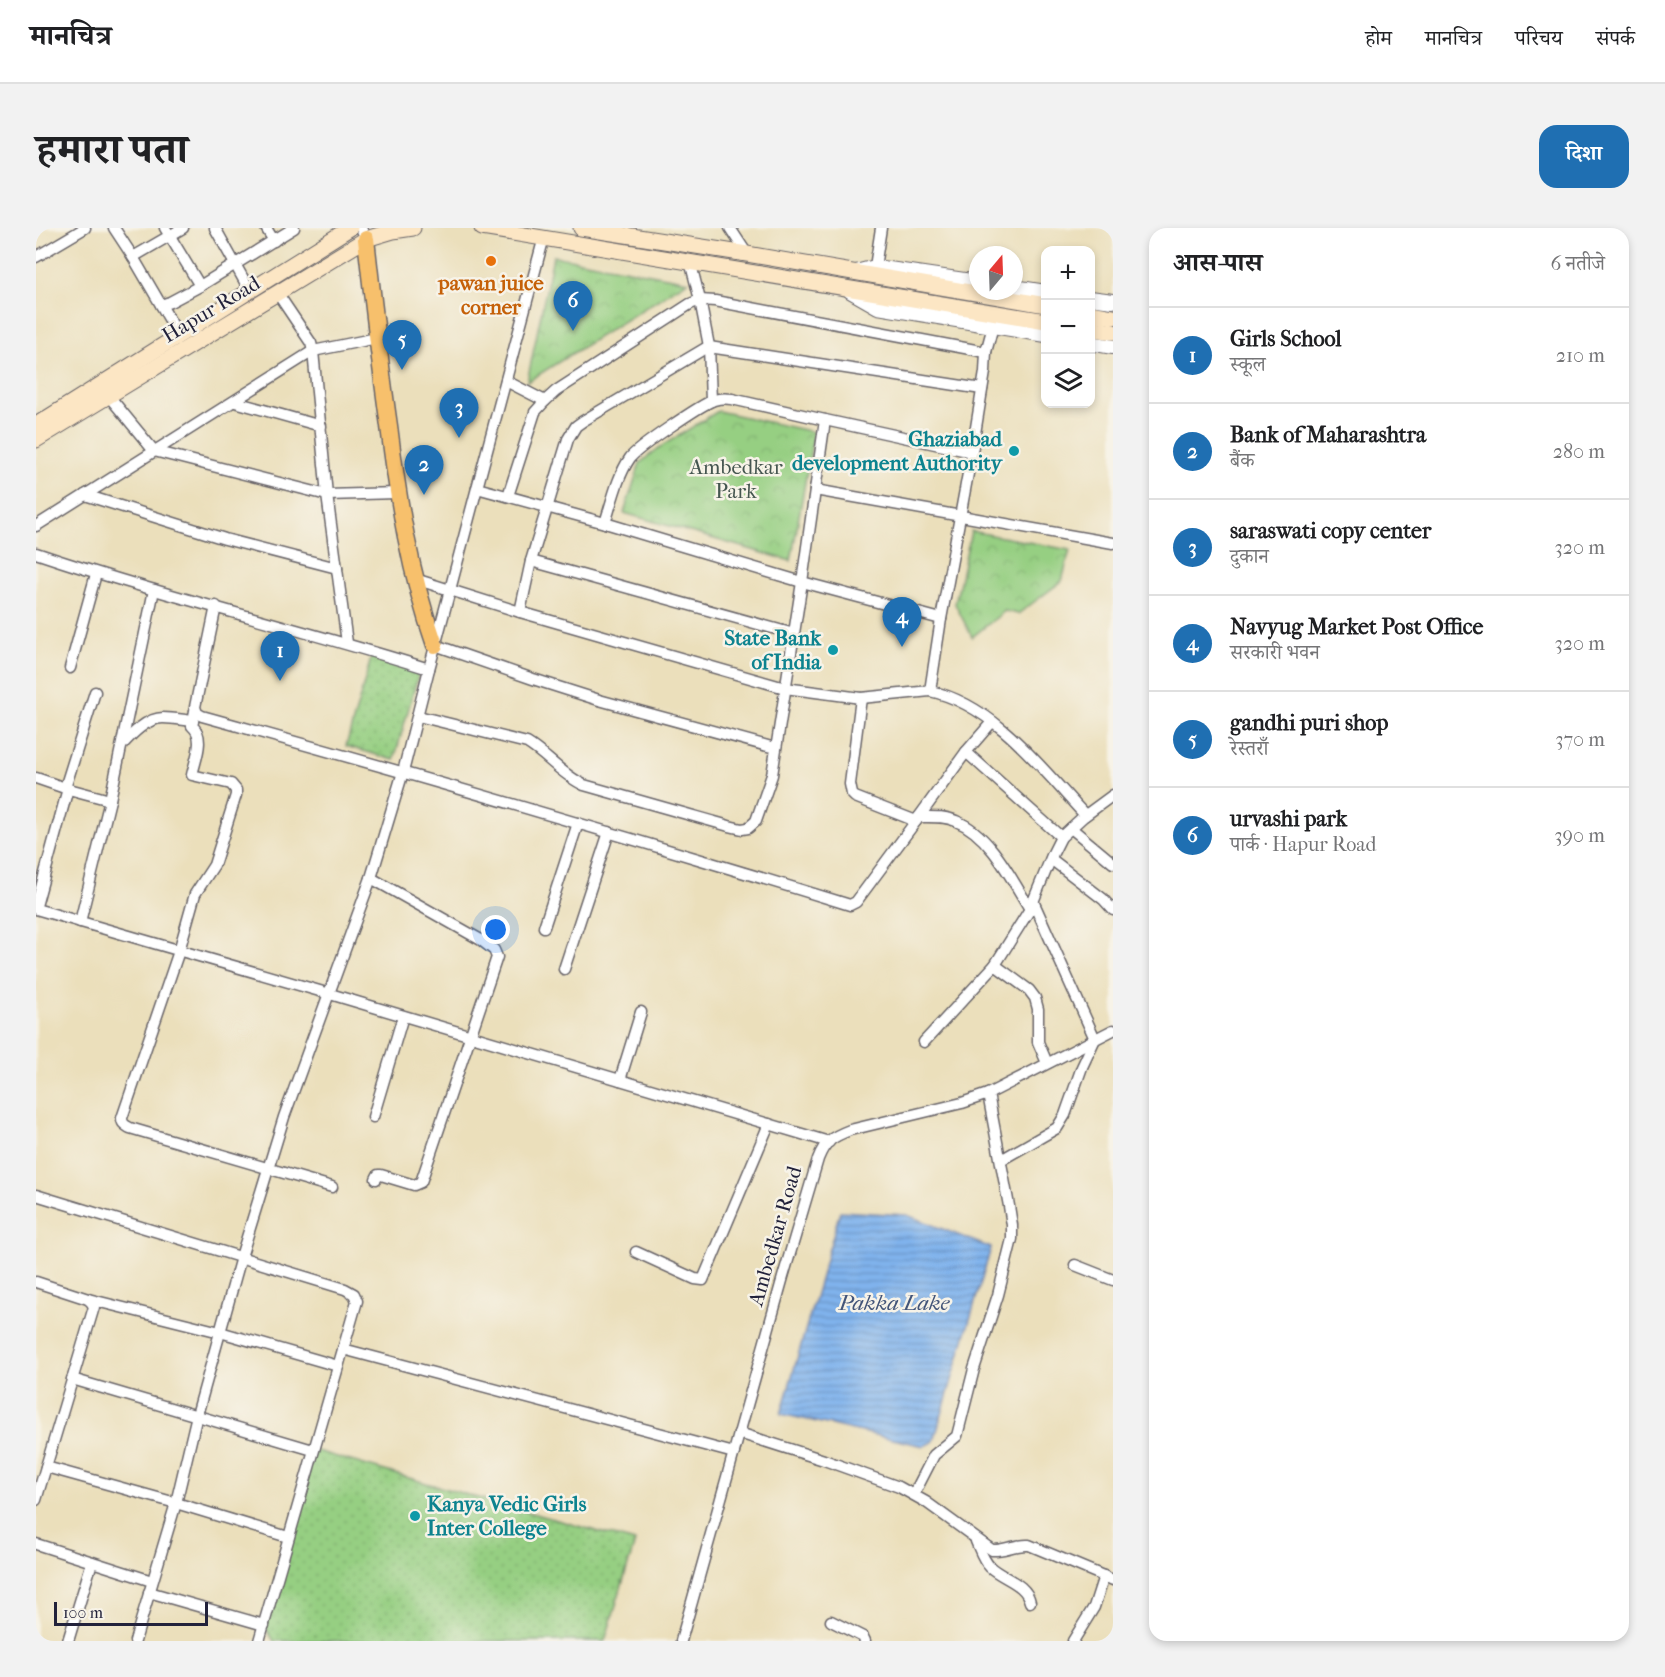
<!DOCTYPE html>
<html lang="hi">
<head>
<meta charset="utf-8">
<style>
  body { margin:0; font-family:"IM FELL French Canon","Noto Serif Devanagari",serif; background:#f2f2f2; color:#202124 }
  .controls { position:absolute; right:18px; top:18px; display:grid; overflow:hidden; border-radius:12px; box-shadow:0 3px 9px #0003 }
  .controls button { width:54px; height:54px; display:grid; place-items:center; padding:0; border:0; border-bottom:2px solid #e0e0e0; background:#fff; color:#202124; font:30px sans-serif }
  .compass { position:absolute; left:933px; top:18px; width:54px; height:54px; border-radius:50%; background:#fff; box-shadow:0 3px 9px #0003; rotate:19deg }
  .scale { position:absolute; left:18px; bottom:15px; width:154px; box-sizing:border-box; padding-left:6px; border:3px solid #22223b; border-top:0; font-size:16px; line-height:21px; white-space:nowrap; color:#22223b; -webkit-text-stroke:4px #f7f3e8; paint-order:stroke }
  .you { position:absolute; left:460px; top:702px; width:21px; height:21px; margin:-15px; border:4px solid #fff; border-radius:50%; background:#1a73e8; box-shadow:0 0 0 9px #1a73e833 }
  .badge { display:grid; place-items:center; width:39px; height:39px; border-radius:50%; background:#1f6fb2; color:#fff; font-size:20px; font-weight:700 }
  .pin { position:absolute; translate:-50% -50px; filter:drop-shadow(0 2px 3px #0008) }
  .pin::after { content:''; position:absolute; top:32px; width:21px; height:18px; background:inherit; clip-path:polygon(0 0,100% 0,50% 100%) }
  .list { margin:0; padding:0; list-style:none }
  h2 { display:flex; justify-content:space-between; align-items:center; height:78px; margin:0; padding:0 24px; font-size:26px }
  h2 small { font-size:20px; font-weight:400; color:#757577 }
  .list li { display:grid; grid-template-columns:39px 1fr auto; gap:18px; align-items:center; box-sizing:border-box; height:96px; padding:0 24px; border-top:2px solid #e0e0e0 }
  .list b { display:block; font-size:22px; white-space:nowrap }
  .list p { margin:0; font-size:20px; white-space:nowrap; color:#757577 }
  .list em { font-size:20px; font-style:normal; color:#757577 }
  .icon { flex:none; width:33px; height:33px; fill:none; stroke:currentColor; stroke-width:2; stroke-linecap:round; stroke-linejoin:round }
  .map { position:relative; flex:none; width:1077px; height:1413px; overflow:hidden; border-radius:18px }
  header { display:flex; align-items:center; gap:36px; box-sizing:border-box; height:84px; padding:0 30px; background:#fff; border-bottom:2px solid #e0e0e0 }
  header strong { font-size:28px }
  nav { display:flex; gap:33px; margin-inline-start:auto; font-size:21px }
  .intro { display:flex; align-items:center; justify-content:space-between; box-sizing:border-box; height:144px; padding:0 36px }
  h1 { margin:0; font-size:42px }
  .button { padding:15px 27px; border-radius:18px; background:#1f6fb2; color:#fff; font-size:21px; font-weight:700 }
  main { display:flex; gap:36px; padding:0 36px }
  aside { flex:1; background:#fff; border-radius:18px; box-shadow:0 3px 9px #0003 }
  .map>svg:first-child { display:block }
  .grass { fill:url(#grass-dots); stroke:#5c785e; stroke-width:1.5 }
  .park { fill:url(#park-crowns); stroke:#5c785e; stroke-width:1.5 }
  .water { fill:url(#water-rules); stroke:#516a94; stroke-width:1.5 }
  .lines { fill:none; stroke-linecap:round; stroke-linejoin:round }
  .minor-casing { stroke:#686468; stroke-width:13 }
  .tertiary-casing { stroke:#686468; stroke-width:16 }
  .secondary-casing { stroke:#686468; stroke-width:17 }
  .primary-casing { stroke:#686468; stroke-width:19 }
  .minor { stroke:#fff; stroke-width:10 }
  .tertiary { stroke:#fff; stroke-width:14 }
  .secondary { stroke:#fce6c4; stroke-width:15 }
  .primary { stroke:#f7c06c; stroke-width:16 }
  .food-dot { fill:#e8710a; stroke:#f7f3e8; stroke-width:2 }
  .culture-dot { fill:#0f9aa8; stroke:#f7f3e8; stroke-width:2 }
  .labels { text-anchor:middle; stroke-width:5; stroke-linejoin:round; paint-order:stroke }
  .food-label { font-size:21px; font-weight:bold; fill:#c56008; stroke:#f7f3e8 }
  .street-label { font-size:21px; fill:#22223b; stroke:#f7f3e8 }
  .culture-label { font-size:21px; font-weight:bold; fill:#0d838f; stroke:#f7f3e8; text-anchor:end }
  .park-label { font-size:21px; fill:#455650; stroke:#f7f3e8 }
  .water-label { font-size:22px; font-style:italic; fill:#435579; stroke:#f7f3e8 }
</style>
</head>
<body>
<header>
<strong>मानचित्र</strong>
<nav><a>होम</a><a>मानचित्र</a><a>परिचय</a><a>संपर्क</a></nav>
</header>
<div class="intro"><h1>हमारा पता</h1><a class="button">दिशा</a></div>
<main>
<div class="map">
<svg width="1077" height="1413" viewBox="0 0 1077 1413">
  <defs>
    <pattern id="grass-dots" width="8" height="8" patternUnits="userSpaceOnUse" patternTransform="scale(1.5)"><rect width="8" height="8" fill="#96cf82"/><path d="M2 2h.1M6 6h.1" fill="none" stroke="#81b171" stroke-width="1.8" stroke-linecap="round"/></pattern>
    <pattern id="park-crowns" width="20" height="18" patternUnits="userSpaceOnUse" patternTransform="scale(1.5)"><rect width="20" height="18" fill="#96cf82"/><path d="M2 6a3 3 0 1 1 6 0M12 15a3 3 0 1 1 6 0" fill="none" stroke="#81b171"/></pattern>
    <pattern id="water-rules" width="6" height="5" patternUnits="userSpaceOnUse" patternTransform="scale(1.5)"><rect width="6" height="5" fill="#80b3ed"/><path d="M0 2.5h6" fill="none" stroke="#6891c1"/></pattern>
  </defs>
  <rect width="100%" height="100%" fill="#f7f3e8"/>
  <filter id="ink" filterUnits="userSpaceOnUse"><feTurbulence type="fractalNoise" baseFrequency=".0167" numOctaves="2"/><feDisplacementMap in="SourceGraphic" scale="12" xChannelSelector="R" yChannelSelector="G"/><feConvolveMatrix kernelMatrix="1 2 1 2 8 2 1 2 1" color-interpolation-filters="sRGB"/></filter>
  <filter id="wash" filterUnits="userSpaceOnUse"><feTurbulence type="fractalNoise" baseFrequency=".008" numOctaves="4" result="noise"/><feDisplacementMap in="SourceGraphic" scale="24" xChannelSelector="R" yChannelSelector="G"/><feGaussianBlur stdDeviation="1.35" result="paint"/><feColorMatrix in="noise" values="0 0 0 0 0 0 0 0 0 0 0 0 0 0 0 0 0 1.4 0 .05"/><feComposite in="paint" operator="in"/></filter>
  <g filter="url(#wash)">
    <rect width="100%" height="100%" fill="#ebdfbb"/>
    <g class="grass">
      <path d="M336,427L384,441L358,532L310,518Z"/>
      <path d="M277,1222L397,1257L599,1314L569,1413H238L228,1397Z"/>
    </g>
    <g class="park">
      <path d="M517,28L652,53L491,154Z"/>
      <path d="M682,183L778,204L755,333L588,285L604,235L624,219Z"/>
      <path d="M935,303L1034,322L1026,353L982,386L969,383L936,409L919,376Z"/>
    </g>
    <path class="water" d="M804,983L871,987L955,1020L898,1213L888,1218L745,1186Z"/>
  </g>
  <g filter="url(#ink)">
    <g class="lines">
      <defs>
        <g id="minor">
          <path d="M78,0L97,29L125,77L134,74L164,58L258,0"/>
          <path d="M129,0L164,58"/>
          <path d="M179,0L214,63"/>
          <path d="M230,0L238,13"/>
          <path d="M325,0L330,11"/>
          <path d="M694,0L711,26"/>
          <path d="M0,29L49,0"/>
          <path d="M97,29L147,0"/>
          <path d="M654,33L664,72L673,118L675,173"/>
          <path d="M839,39L845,0"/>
          <path d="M242,66L275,115L277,123L291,267L311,415"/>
          <path d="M125,77L143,108"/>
          <path d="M673,119L946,161"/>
          <path d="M470,153L509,173"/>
          <path d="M72,167L118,223L291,267L361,265"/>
          <path d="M199,174L285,198"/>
          <path d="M789,192L936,224"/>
          <path d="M441,260L508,9"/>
          <path d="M779,262L1077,315"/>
          <path d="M49,267L189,311L301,340"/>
          <path d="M472,268L499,184L509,173L520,163L654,76L664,72L679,73L950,124"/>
          <path d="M569,295L766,354L905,391"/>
          <path d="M0,298L277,123L341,110"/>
          <path d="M0,325C130,369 263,400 393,441L367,544L335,650L248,889L205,1029L161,1187L140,1275L99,1413"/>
          <path d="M495,333L758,406"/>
          <path d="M379,351L484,384L749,460L825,470L894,463L905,391L936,224L949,144L950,124L957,98"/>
          <path d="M180,378L159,479L161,485L166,488C383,548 599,611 814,677L820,674L880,593"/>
          <path d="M484,384L495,333L532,211L540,198L547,193L673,118"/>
          <path d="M399,417L497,451L563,472L739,520"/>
          <path d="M34,440L60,346"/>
          <path d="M894,463C959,477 1006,541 1049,587"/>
          <path d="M59,464L29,560L74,572"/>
          <path d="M825,470L814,556L816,566L819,569L880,593L930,524L956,494"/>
          <path d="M159,483L156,498C170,509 159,532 156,547L195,556L200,562V567L178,637L159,666L143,723L86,890C86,896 89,897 94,900L296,959"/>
          <path d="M382,488L491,515C511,527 526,547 548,557L693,598L706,601L712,600L720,593L736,547L766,354L789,192L696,171C689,170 684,170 678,172C666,176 601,220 594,230C581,249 576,274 569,295L441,260L393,441"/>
          <path d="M86,517C96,506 111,490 127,490C137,490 147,492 157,493"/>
          <path d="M930,524L1025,609"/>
          <path d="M0,550L29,560L31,564L0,678"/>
          <path d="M883,589C896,589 909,588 920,593C954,606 976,652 994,681"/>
          <path d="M1035,600L1077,635"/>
          <path d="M1015,631L1067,671L1077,682"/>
          <path d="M335,650L445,712L458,722L461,729L385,954L378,957L345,947H342L340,951"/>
          <path d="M0,681L294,766L793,914"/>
          <path d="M44,694L74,572L118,362"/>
          <path d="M508,699L542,595"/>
          <path d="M959,737L993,762L999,770L1002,781V814L1011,835"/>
          <path d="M528,741L573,604"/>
          <path d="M888,814L959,737L994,681L1017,625L1025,609L1047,589L1077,567"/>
          <path d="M584,852L605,784"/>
          <path d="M337,889L367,788"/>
          <path d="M965,932L1021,900L1029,887L1046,839L1059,811L997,673"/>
          <path d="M0,967L309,1061L318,1066L321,1073L223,1413"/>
          <path d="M600,1024L659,1051L667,1052L733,896"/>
          <path d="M1039,1037L1077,1052"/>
          <path d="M0,1054L52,1071L56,1075L58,1079L0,1272"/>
          <path d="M52,1071L184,1104L302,1138"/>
          <path d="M307,1121L698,1225"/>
          <path d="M36,1151L277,1222"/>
          <path d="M703,1205L788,1232L863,1259L890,1274L956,1322C968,1323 979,1316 993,1317L1077,1352"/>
          <path d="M10,1239L140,1275L252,1309"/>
          <path d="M878,1266L898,1227L921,1208L938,1141L962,1067L976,1011V997L973,978L952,866"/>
          <path d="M940,1313C944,1322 947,1332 954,1339C967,1351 990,1355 994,1374"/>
          <path d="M0,1316L116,1353"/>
          <path d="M113,1364L228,1397"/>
          <path d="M795,1393L827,1409L829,1413"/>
          <path d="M32,1413L56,1334"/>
          <path d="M645,1413L747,1049L782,931C789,913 796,909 814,902L926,875L952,866L1077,802"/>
          <path d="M1037,1413L1058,1379L1068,1348"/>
        </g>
        <g id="tertiary">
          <path d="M820,44L839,39L942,54"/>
          <path d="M978,59L1010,64"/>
          <path d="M814,63L842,79L1010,107"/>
          <path d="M1054,70L1077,73"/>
          <path d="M1054,115L1077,119"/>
        </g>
        <g id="secondary">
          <path d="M446,0L1010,93"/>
          <path d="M545,0L711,26L1010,77"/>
          <path d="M1054,85L1077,89"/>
          <path d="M1054,100L1077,104"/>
          <path d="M0,197L314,0"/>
          <path d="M0,212L330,11L357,3L377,0"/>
        </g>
        <path id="primary" d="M330,11C337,74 344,136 353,198C362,272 374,346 399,417"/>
      </defs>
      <use href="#minor" class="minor-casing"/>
      <use href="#tertiary" class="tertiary-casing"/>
      <use href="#secondary" class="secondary-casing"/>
      <use href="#primary" class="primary-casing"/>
      <use href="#minor" class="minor"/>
      <use href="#tertiary" class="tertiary"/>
      <use href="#secondary" class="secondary"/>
      <use href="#primary" class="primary"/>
    </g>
  </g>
  <circle class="food-dot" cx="455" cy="33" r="6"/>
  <g class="culture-dot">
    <circle cx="978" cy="223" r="6"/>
    <circle cx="797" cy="422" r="6"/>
    <circle cx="379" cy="1288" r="6"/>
  </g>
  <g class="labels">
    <g class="food-label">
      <text x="455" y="62">pawan juice<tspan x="455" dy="24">corner</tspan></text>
    </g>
    <g class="street-label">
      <text transform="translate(175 81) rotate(-31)" y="7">Hapur Road</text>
      <text transform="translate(739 1008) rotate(-74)" y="7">Ambedkar Road</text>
    </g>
    <g class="culture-label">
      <text x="966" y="218">Ghaziabad<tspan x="966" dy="24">development Authority</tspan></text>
      <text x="785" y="417">State Bank<tspan x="785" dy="24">of India</tspan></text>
      <text x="391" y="1283" text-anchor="start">Kanya Vedic Girls<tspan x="391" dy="24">Inter College</tspan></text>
    </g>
    <g class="park-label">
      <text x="700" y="246">Ambedkar<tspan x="700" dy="24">Park</tspan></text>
    </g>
    <g class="water-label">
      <text x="858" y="1082">Pakka Lake</text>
    </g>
  </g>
</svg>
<div class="controls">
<button>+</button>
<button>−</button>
<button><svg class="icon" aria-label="layers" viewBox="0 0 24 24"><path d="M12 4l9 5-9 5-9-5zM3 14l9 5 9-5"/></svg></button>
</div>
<svg class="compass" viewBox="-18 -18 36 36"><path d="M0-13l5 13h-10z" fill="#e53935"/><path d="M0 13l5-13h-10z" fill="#757577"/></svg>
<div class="scale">100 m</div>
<div class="you"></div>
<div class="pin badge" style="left:244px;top:453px">1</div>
<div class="pin badge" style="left:388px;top:267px">2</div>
<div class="pin badge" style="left:423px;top:210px">3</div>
<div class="pin badge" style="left:866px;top:419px">4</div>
<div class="pin badge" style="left:366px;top:142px">5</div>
<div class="pin badge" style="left:537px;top:103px">6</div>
</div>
<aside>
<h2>आस-पास<small>6 नतीजे</small></h2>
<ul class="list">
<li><span class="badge">1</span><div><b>Girls School</b><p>स्कूल</p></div><em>210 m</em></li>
<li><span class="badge">2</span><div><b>Bank of Maharashtra</b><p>बैंक</p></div><em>280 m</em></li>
<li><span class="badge">3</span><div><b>saraswati copy center</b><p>दुकान</p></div><em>320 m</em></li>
<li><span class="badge">4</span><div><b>Navyug Market Post Office</b><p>सरकारी भवन</p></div><em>320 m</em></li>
<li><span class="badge">5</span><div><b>gandhi puri shop</b><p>रेस्तराँ</p></div><em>370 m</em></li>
<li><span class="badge">6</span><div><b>urvashi park</b><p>पार्क · Hapur Road</p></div><em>390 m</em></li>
</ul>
</aside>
</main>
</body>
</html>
